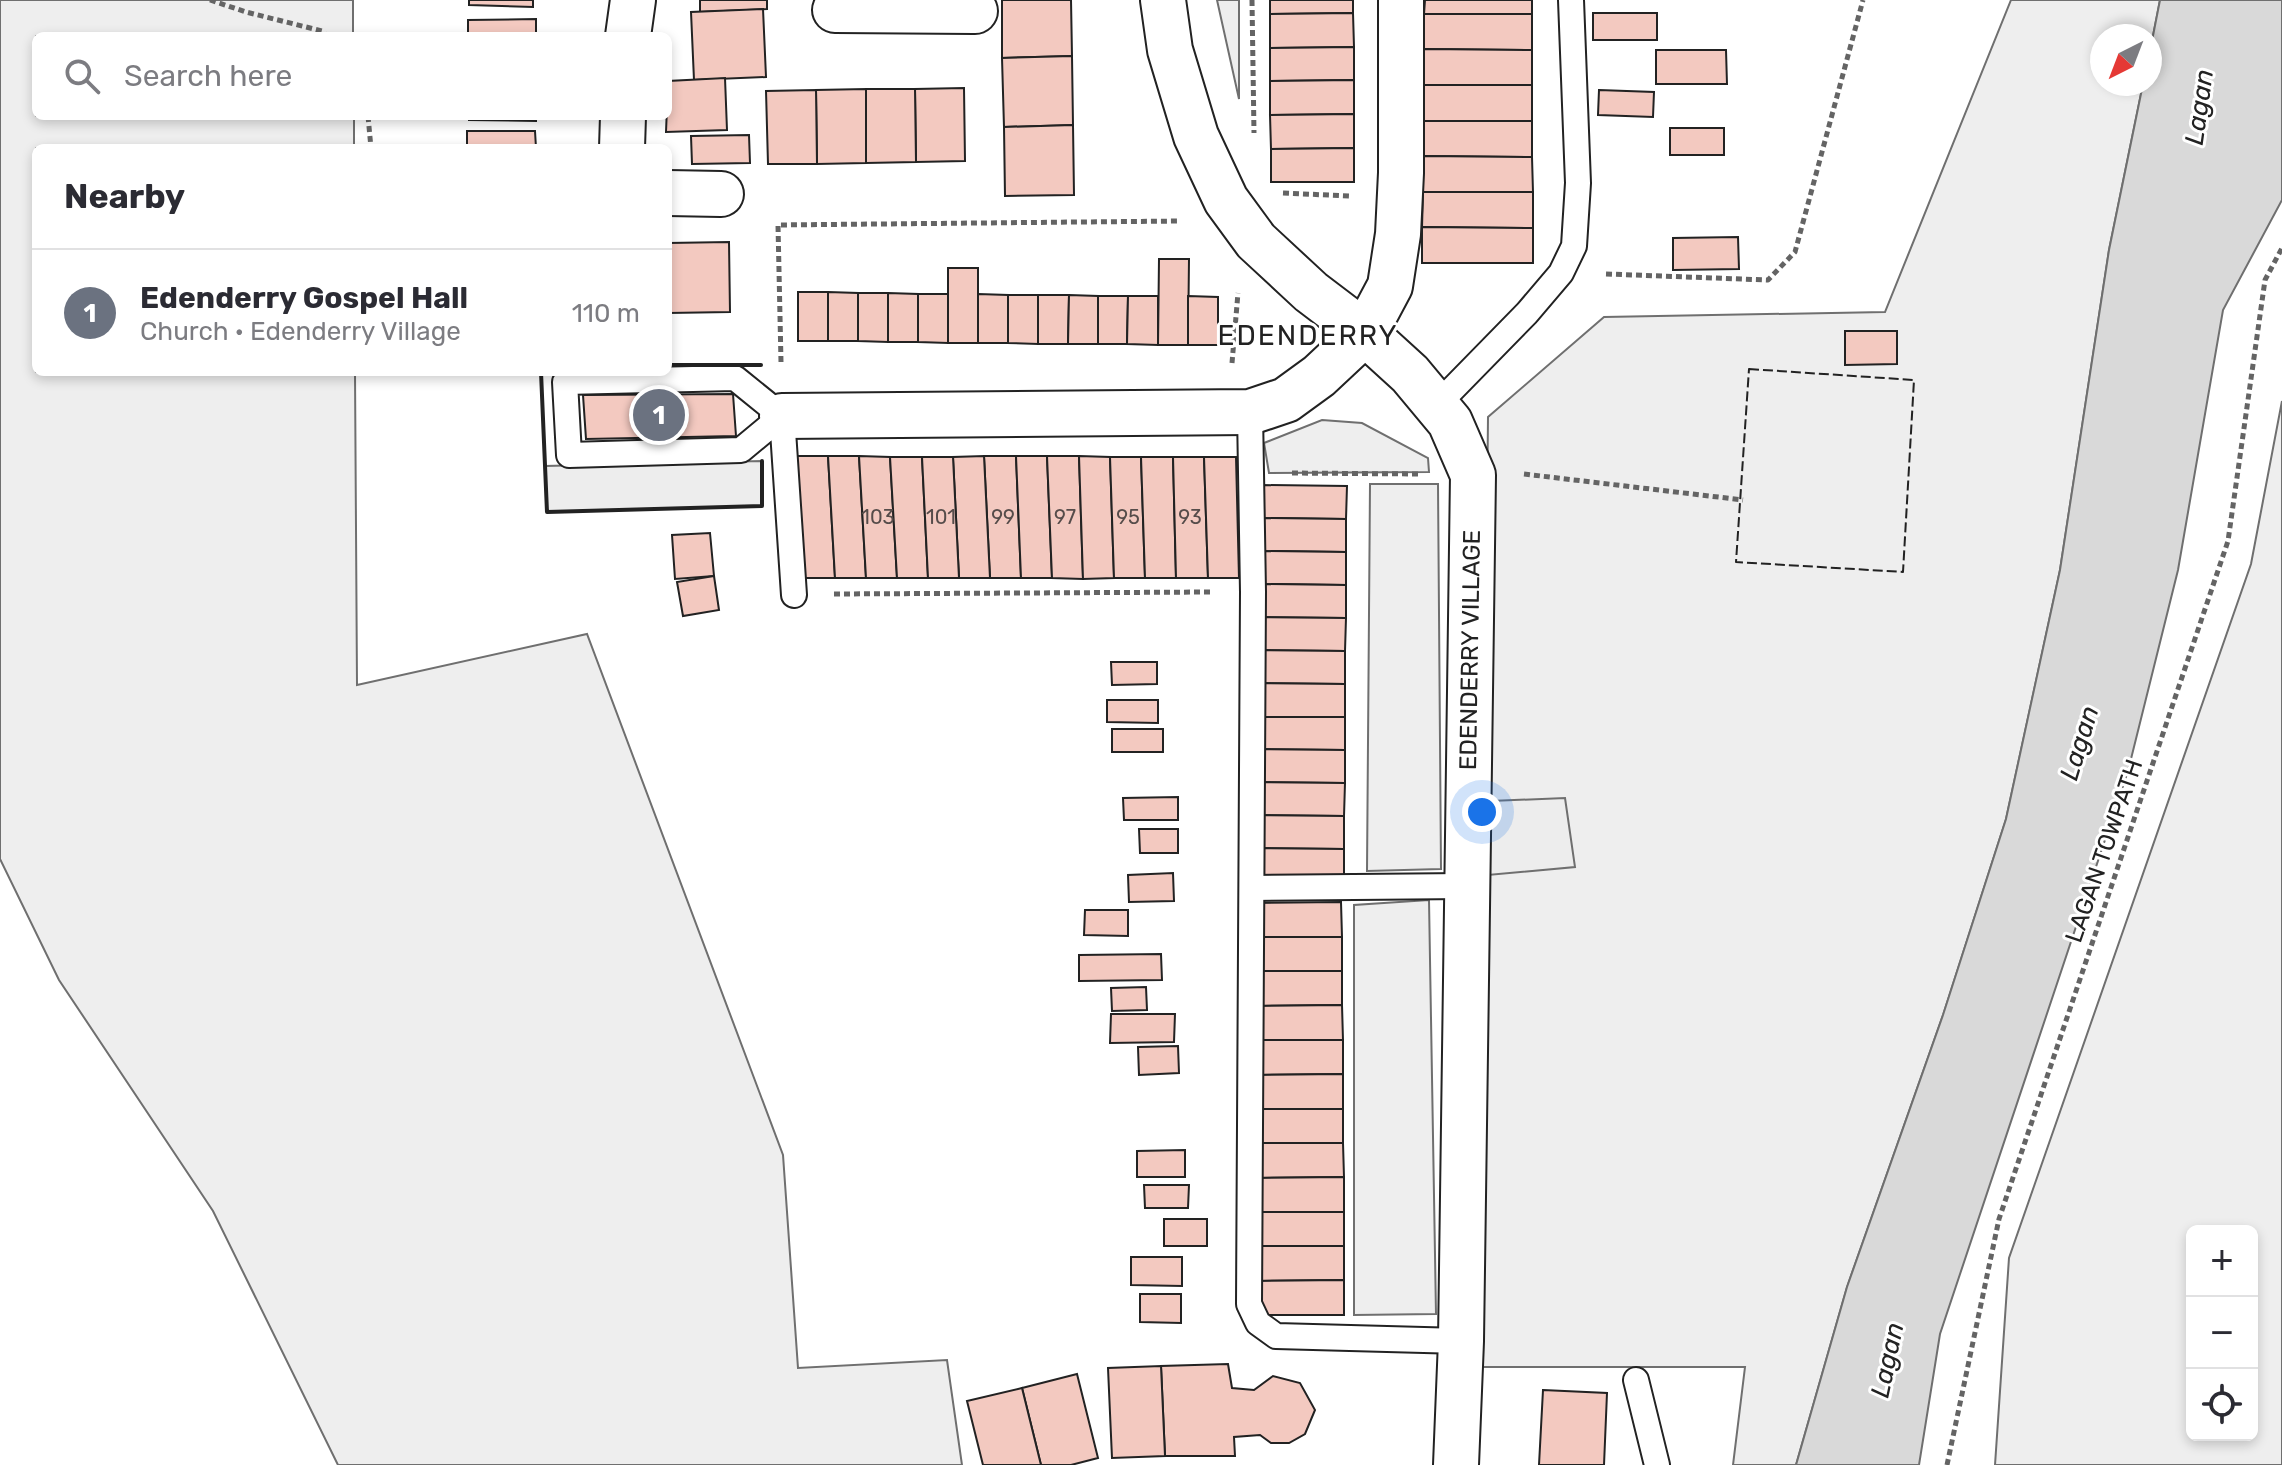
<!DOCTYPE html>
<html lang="en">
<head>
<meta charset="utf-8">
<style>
  body { margin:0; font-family:Rubik,sans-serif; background:#f7f7f7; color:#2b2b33 }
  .controls { position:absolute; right:24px; bottom:24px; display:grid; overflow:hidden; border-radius:12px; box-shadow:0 4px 12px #0003 }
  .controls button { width:72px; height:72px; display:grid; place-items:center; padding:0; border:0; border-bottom:2px solid #e1e1e2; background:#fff; color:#2b2b33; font:40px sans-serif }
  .compass { position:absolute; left:2090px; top:24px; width:72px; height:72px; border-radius:50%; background:#fff; box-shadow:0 4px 12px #0003; rotate:222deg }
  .you { position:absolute; left:1482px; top:812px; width:28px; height:28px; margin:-20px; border:6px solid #fff; border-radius:50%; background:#1a73e8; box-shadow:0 0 0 12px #1a73e833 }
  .badge { display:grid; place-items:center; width:52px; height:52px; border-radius:50%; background:#c62828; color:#fff; font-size:26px; font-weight:700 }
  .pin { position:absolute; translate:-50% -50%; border:4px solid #fff; box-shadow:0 2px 8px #0006 }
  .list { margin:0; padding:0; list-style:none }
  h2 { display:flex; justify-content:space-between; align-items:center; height:104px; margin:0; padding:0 32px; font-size:34px }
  h2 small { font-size:26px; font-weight:400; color:#7c7c81 }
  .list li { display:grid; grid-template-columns:52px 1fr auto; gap:24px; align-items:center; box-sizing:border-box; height:128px; padding:0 32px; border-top:2px solid #e1e1e2 }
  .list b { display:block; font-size:30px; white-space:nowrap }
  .list p { margin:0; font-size:26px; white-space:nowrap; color:#7c7c81 }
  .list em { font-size:26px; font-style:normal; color:#7c7c81 }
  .icon { flex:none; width:44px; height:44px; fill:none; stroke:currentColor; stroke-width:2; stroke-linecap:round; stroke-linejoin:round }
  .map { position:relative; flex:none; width:2282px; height:1465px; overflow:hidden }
  .search { position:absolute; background:#fff; box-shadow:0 4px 12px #0003; left:32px; top:32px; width:640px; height:88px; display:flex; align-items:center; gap:20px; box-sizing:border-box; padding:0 28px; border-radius:12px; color:#7c7c81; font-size:30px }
  .panel { position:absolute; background:#fff; box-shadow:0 4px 12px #0003; left:32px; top:144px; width:640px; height:232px; border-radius:12px }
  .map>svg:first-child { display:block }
  .green { fill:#eee; stroke:#6f6f6f; stroke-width:2; fill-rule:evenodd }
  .parking { fill:#ededed; stroke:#6f6f6f; stroke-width:2 }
  .water { fill:#d9d9d9; stroke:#6f6f6f; stroke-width:2 }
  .building { fill:#f3c9c0; stroke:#222; stroke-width:2 }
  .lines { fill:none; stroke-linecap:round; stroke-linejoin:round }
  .lane-casing { stroke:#222; stroke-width:28 }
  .street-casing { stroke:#222; stroke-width:48 }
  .path { stroke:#646464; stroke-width:5; stroke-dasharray:6 4; stroke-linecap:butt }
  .lane { stroke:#fff; stroke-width:24 }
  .street { stroke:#fff; stroke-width:44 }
  .fence { stroke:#222; stroke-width:2; stroke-dasharray:10 4; stroke-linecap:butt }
  .wall { stroke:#222; stroke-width:4 }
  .labels { text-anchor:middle; stroke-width:6; stroke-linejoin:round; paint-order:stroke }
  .number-label { font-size:20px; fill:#564c4a }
  .street-label { font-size:24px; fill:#222; stroke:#fff }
  .water-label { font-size:26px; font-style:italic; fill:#222; stroke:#fff }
  .quarter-label { font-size:28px; letter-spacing:2px; fill:#222; stroke:#fff }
</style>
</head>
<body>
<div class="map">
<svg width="2282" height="1465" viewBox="0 0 2282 1465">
  <rect width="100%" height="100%" fill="#fff"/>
  <g class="green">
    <path d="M0,0H353V36H36V116H354V148H36V372H355L357,685L587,634L783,1155L798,1368L947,1360L962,1465H338L213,1211L59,980L0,859Z"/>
    <path d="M1217,0H1239V99Z"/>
    <path d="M2011,0H2160L2150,51V36H2102V84H2143L2109,250L2060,570L2006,819L1943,1015L1847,1287L1796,1465H1733L1745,1367H1478L1488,417L1604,317L1885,312Z"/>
    <path d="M2282,401V1465H1995L2009,1258L2251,564ZM2192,1231H2252V1435H2192Z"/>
    <path d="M1322,420L1362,423L1428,458L1429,472L1269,473L1264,443Z"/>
    <path d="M1370,484H1438L1441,869L1367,871Z"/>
    <path d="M1429,900L1436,1314L1354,1315V905Z"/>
  </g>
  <g class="parking">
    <path d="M762,461V506L547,512L545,466Z"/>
    <path d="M1565,798L1575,867L1466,877L1467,802Z"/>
  </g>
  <path class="water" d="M2160,0H2282V200L2223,310L2178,570L2128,771L1940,1334L1919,1465H1796L1847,1287L1943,1015L2006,819L2060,570L2109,250L2143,84H2150V51Z"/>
  <g class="building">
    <path d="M469,0H533V7L469,5Z"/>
    <path d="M700,0H767V9L700,12Z"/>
    <path d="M1002,0H1071L1072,56L1002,58Z"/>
    <path d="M1270,0H1353V13L1270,14Z"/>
    <path d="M1425,0H1532V14H1424Z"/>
    <path d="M763,9L766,77L694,80L691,12Z"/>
    <path d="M1353,13L1354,47L1270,48V14Z"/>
    <rect x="1593" y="13" width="64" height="27"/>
    <path d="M1424,14H1532V50L1424,49Z"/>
    <path d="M536,19V36H468V20Z"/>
    <path d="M1354,47V80L1270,81V48Z"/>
    <path d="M1424,49L1532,50V85H1423Z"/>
    <path d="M1656,50H1726L1727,84H1656Z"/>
    <path d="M1072,56L1073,125L1004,127L1002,58Z"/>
    <path d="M725,78L727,130L666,132L668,81Z"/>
    <path d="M1354,80V114L1270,115V81Z"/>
    <path d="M1423,85H1532V121H1424Z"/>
    <path d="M964,88L965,161L916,162L915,89Z"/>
    <path d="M866,89H915L916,162L866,163Z"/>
    <path d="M866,89V163L817,164L816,90Z"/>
    <path d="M816,90L817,164H768L766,91Z"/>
    <path d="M1599,90L1654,92L1653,117L1598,115Z"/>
    <path d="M1354,114V148L1271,149L1270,115Z"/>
    <path d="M469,116H536V121L469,120Z"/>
    <path d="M1424,121H1532V157L1423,156Z"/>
    <path d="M1073,125L1074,195L1005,196L1004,127Z"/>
    <rect x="1670" y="128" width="54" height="27"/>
    <path d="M467,131H535L536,148H467Z"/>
    <path d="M749,135L750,163L692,164L691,136Z"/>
    <path d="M1354,148V182H1271V149Z"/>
    <path d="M1423,156L1532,157L1533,192H1423Z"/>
    <path d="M1423,192H1533V228L1422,227Z"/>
    <path d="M1422,227L1533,228V263H1422Z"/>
    <path d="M1738,237L1739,269L1673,270V238Z"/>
    <path d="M729,242L730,312L668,313V243Z"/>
    <path d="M1159,259H1189L1188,345H1158Z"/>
    <rect x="948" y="268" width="30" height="75"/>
    <rect x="798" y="292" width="30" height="49"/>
    <path d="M828,292L858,293V341H828Z"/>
    <path d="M858,293H888V342L858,341Z"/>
    <path d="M888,293L918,294V342H888Z"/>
    <path d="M918,294H948V343L918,342Z"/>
    <path d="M978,294L1008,295V343H978Z"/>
    <path d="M1008,295H1038V344L1008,343Z"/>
    <path d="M1038,295H1069L1068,344H1038Z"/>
    <path d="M1069,295L1098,296V344H1068Z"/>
    <path d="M1098,296H1128L1127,344H1098Z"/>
    <path d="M1128,296H1158V345L1127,344Z"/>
    <path d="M1188,296L1218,297V345H1188Z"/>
    <path d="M1845,331H1897V364L1845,365Z"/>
    <path d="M733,394L736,436L586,439L583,395Z"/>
    <path d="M796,456H828L835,578H804Z"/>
    <path d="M828,456H859L866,578H835Z"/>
    <path d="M859,456L890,457L897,578H866Z"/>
    <path d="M984,456H1016L1021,578H990Z"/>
    <path d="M984,456L990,578H959L953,457Z"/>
    <path d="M1016,456H1047L1052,578H1021Z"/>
    <path d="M1047,456H1079L1083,579L1052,578Z"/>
    <path d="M1079,456L1110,457L1114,578L1083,579Z"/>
    <path d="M890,457H922L928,578H897Z"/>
    <path d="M922,457H953L959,578H928Z"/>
    <path d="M1110,457H1141L1145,578H1114Z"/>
    <path d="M1141,457H1173L1176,578H1145Z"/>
    <path d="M1173,457H1204L1208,578H1176Z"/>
    <path d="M1204,457H1236L1239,578H1208Z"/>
    <path d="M1261,485L1347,486L1346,519L1260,518Z"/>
    <path d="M1260,518L1346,519V552L1260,551Z"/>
    <path d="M710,533L714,576L675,579L672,535Z"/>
    <path d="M1260,551L1346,552V585L1260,584Z"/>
    <path d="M714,576L719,610L683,616L677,582Z"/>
    <path d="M1260,584L1346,585V618L1259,617Z"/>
    <path d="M1259,617L1346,618L1345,651L1259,650Z"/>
    <path d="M1259,650L1345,651V684L1259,683Z"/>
    <path d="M1111,662H1157V684L1112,685Z"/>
    <path d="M1259,683L1345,684V717H1259Z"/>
    <path d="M1107,700H1158V723L1107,722Z"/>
    <path d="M1259,717H1345V750L1259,749Z"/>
    <rect x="1112" y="729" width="51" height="23"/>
    <path d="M1259,749L1345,750V783L1259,782Z"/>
    <path d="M1259,782L1345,783L1344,816L1258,815Z"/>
    <path d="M1178,797V820H1124L1123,798Z"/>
    <path d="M1258,815L1344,816V849L1258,848Z"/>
    <path d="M1139,829H1178V853H1140Z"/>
    <path d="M1258,848L1344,849V882L1258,881Z"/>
    <path d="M1173,873L1174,901L1129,902L1128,875Z"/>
    <path d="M1341,902L1342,937H1255V903Z"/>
    <path d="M1085,910H1128V936L1084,935Z"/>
    <rect x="1255" y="937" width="87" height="34"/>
    <path d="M1161,954L1162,980L1079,981V955Z"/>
    <path d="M1255,971H1342V1005L1255,1006Z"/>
    <path d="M1146,987L1147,1010L1112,1011L1111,988Z"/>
    <path d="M1342,1005L1343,1040H1256L1255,1006Z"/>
    <path d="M1111,1014H1175L1174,1042L1110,1043Z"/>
    <path d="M1256,1040H1343V1074L1256,1075Z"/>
    <path d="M1178,1046L1179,1073L1139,1075L1138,1047Z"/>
    <path d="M1343,1074V1109H1256V1075Z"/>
    <rect x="1256" y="1109" width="87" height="34"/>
    <path d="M1256,1143H1343L1344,1177L1256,1178Z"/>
    <path d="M1185,1150V1177H1137V1151Z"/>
    <path d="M1344,1177V1212H1256V1178Z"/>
    <path d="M1144,1185H1189L1188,1208H1145Z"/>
    <path d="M1256,1212H1344V1246H1257Z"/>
    <rect x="1164" y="1219" width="43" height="27"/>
    <path d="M1257,1246H1344V1280L1257,1281Z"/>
    <path d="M1131,1257H1182V1286L1131,1285Z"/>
    <path d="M1344,1280V1315H1257V1281Z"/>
    <path d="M1140,1294H1181V1323L1140,1322Z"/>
    <path d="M1228,1364L1232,1388L1254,1390L1273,1376L1300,1383L1315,1410L1305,1434L1289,1443H1271L1260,1435L1234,1437L1235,1456H1165L1161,1366Z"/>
    <path d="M1161,1366L1165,1456L1112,1458L1108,1368Z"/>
    <path d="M1077,1374L1098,1458L1071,1465H1041L1022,1388Z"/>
    <path d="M1022,1388L1041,1465H983L967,1401Z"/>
    <path d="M1543,1390L1607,1393L1604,1465H1539Z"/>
  </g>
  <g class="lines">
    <defs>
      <g id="lane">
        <path d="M1436,406L1527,313L1561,273L1574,246L1578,183L1571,0"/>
        <path d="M1250,412L1253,592L1249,1304L1258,1323L1276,1336L1461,1341"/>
        <path d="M782,416L741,450L569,455L565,382L735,378L782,416L794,595"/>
        <path d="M1252,888L1466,886"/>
        <path d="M1636,1380L1657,1465"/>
      </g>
      <g id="street">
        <path d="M1401,0V173L1398,234L1390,286L1365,333L1410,374L1450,422L1473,475L1461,1341L1456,1465"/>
        <path d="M835,10L975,11"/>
        <path d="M628,36L633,0"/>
        <path d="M622,148L623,116"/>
        <path d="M668,193L721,194"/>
        <path d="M782,416L1250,412L1286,400L1319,376L1365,333L1311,292L1256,241L1226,200L1196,136L1170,50L1163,0"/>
      </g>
    </defs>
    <use href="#lane" class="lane-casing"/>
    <use href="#street" class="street-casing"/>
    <g class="path">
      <path d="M210,0L246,12L322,31L327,36"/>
      <path d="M1252,0L1254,133"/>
      <path d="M368,116L371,148"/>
      <path d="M1283,193L1349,196"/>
      <path d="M1606,274L1768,280L1795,252L1863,0"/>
      <path d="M781,362L778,225L1180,221"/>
      <path d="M1232,363L1238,293"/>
      <path d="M1292,473L1418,474"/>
      <path d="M1524,474L1743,500"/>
      <path d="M834,594L1212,592"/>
      <path d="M1947,1465L1999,1219L2228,541L2265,280L2282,248"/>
    </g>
    <use href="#lane" class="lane"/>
    <use href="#street" class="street"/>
    <path class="fence" d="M1749,369L1914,380L1903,572L1736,562Z"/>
    <g class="wall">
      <path d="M668,365H761"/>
      <path d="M541,372L547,512L762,506V461"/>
    </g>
  </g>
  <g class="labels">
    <g class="number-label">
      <text x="878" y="524">103</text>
      <text x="941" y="524">101</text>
      <text x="1003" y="524">99</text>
      <text x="1065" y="524">97</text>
      <text x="1128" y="524">95</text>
      <text x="1190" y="524">93</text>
    </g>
    <g class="street-label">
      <text transform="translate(1470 650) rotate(-89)" y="8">EDENDERRY VILLAGE</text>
      <text transform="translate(2104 851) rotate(-71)" y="8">LAGAN TOWPATH</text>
    </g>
    <g class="water-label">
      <text transform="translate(2199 107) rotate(-82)" y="9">Lagan</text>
      <text transform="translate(2079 743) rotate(-73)" y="9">Lagan</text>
      <text transform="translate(1887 1360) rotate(-78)" y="9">Lagan</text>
    </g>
    <g class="quarter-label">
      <text x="1308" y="345">EDENDERRY</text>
    </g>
  </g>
</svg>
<div class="controls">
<button>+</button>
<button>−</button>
<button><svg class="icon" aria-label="locate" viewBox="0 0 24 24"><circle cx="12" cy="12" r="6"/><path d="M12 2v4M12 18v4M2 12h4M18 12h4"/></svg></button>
</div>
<svg class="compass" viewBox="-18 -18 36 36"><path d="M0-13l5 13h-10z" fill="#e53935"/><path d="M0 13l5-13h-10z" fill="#7c7c81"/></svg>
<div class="you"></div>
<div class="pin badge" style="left:659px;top:415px;background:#6b7280">1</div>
<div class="search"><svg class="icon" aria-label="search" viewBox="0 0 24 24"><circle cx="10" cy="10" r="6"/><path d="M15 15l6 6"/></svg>Search here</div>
<section class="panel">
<h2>Nearby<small></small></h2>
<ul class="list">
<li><span class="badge" style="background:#6b7280">1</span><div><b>Edenderry Gospel Hall</b><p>Church · Edenderry Village</p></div><em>110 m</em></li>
</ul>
</section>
</div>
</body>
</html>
